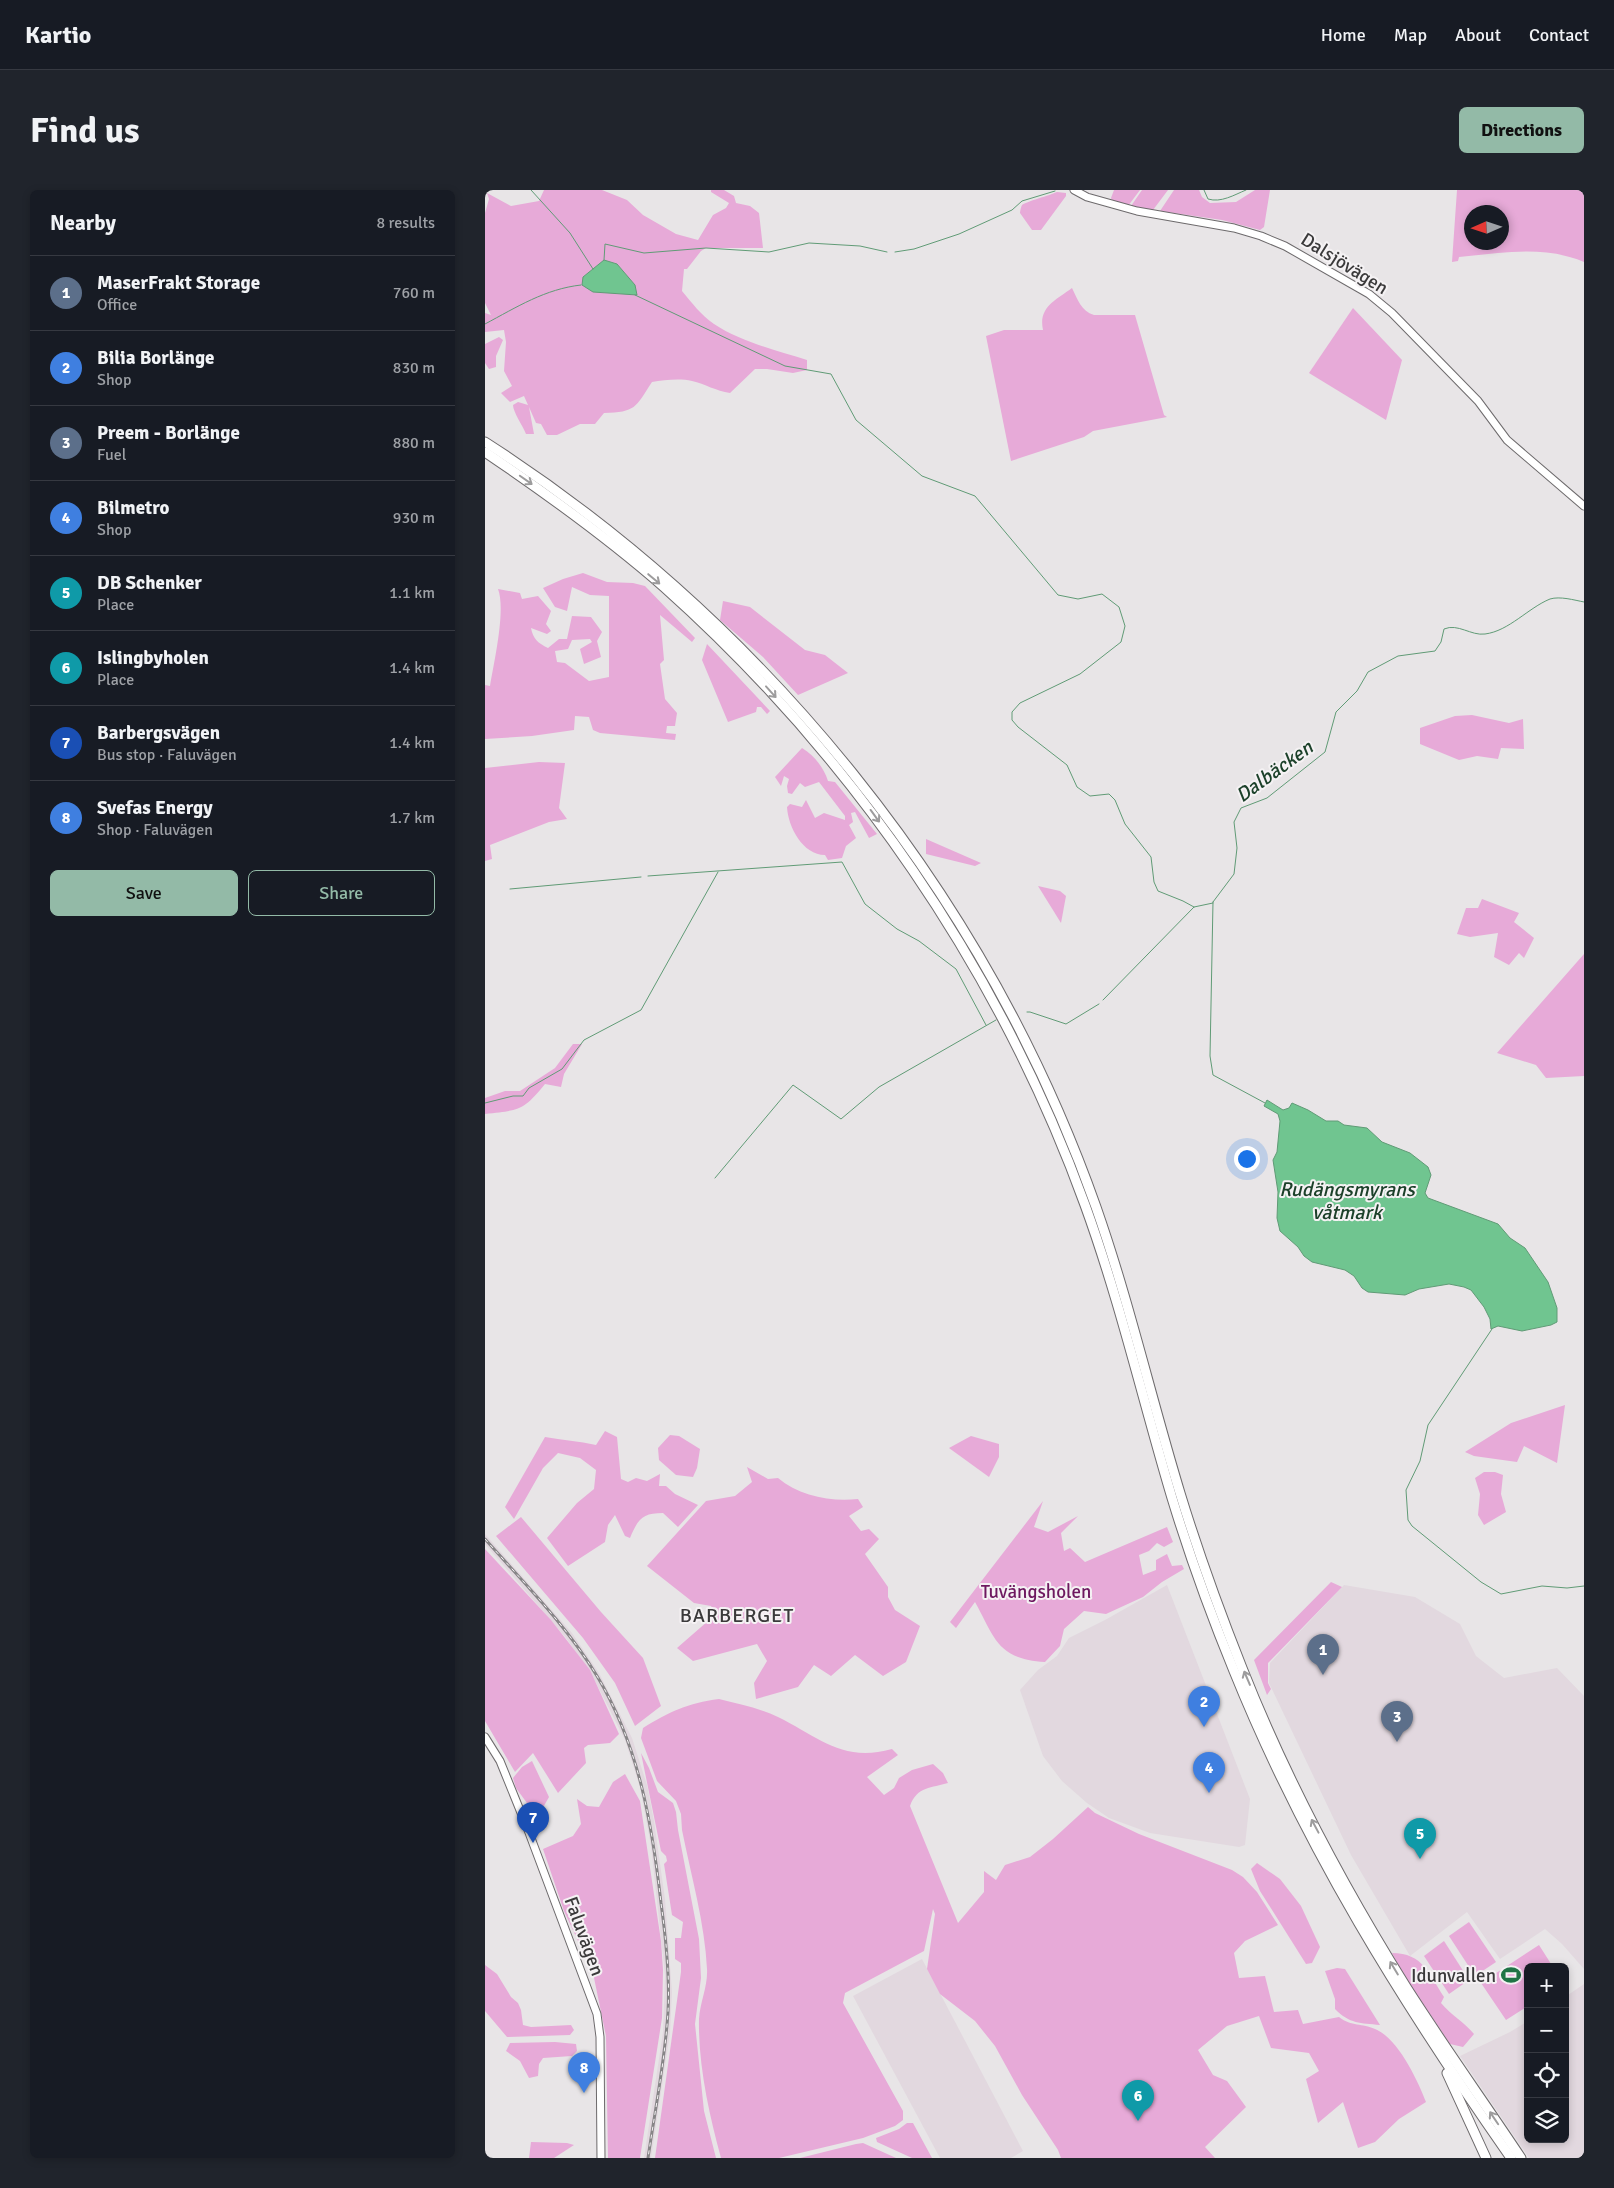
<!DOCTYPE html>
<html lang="en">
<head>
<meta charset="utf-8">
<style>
  body { margin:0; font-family:Signika,sans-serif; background:#20242c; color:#f1f3f6 }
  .controls { position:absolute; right:15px; bottom:15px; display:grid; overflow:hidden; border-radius:8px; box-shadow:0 2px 8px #0003 }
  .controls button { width:45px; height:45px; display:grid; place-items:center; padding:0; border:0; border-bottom:1px solid #363941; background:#171b24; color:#f1f3f6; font:25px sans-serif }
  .compass { position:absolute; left:979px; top:15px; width:45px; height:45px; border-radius:50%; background:#171b24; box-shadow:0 2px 8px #0003; rotate:267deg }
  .you { position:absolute; left:761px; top:968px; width:18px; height:18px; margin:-12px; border:4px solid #fff; border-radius:50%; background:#1a73e8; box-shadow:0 0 0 8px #1a73e833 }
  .badge { display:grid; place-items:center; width:32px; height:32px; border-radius:50%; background:#93baa7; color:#fff; font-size:16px; font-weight:700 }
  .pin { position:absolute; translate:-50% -41px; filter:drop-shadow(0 1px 2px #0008) }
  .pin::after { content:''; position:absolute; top:26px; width:18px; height:15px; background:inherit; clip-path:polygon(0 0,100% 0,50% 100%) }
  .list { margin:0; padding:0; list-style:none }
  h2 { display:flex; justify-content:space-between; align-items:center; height:65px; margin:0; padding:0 20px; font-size:21px }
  h2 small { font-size:16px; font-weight:400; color:#9ea1a6 }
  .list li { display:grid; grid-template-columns:32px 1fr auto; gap:15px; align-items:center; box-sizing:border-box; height:75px; padding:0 20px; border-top:1px solid #363941 }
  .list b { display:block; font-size:19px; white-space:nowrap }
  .list p { margin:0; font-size:16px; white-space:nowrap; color:#9ea1a6 }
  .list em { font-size:16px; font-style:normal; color:#9ea1a6 }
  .actions { display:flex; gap:10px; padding:15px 20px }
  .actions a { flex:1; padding:11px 0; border:1px solid #93baa7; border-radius:8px; text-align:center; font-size:18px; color:#93baa7 }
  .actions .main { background:#93baa7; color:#111 }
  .icon { flex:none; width:28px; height:28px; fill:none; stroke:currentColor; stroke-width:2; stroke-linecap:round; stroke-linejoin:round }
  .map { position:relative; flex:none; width:1099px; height:1968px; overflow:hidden; border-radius:8px }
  header { display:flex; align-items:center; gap:30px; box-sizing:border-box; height:70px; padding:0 25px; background:#171b24; border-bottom:1px solid #363941 }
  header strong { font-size:24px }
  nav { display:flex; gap:28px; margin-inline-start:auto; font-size:18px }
  .intro { display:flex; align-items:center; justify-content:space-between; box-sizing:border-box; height:120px; padding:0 30px }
  h1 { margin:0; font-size:35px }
  .button { padding:12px 22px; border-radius:8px; background:#93baa7; color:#111; font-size:18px; font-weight:700 }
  main { display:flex; gap:30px; padding:0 30px }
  aside { flex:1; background:#171b24; border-radius:8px; box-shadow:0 2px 8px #0003 }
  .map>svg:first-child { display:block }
  .built { fill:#e2d8df }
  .green { fill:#e7aad8; fill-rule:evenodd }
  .water { fill:#70c590; stroke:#609b76 }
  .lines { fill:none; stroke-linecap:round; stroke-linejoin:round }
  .stream { stroke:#609b76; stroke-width:1 }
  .tertiary-casing { stroke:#6d6a6c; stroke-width:9 }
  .trunk-casing { stroke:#6d6a6c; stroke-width:11 }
  .tertiary { stroke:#fff; stroke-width:7 }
  .trunk { stroke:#fff; stroke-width:9 }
  .rail-casing { stroke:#878587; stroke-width:3 }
  .rail { stroke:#f5f2f4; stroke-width:1; stroke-dasharray:4; stroke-linecap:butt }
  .oneway { stroke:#9d9c9d }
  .labels { text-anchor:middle; stroke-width:4; stroke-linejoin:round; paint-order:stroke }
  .street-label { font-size:19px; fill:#3b3a3b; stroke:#f5f2f4 }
  .park-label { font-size:19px; fill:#6e1860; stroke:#f5f2f4 }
  .poi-label { font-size:19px; fill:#3b3a3b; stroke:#f5f2f4; text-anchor:end }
  .water-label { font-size:20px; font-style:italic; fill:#1c412a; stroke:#f5f2f4 }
  .neighbourhood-label { font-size:20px; letter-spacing:1px; fill:#3b3a3b; stroke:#f5f2f4 }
</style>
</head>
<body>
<header>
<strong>Kartio</strong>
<nav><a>Home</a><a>Map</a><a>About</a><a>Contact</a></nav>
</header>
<div class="intro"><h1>Find us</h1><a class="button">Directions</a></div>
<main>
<aside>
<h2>Nearby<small>8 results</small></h2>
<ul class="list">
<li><span class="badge" style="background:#5c6f8a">1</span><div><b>MaserFrakt Storage</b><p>Office</p></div><em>760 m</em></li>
<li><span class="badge" style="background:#3f7fe0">2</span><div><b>Bilia Borlänge</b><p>Shop</p></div><em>830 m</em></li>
<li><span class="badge" style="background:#5c6f8a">3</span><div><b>Preem - Borlänge</b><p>Fuel</p></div><em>880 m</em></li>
<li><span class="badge" style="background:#3f7fe0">4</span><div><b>Bilmetro</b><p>Shop</p></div><em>930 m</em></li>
<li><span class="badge" style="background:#0f9aa8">5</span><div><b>DB Schenker</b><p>Place</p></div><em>1.1 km</em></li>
<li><span class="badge" style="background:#0f9aa8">6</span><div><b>Islingbyholen</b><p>Place</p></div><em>1.4 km</em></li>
<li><span class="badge" style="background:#1a4fb4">7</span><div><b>Barbergsvägen</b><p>Bus stop · Faluvägen</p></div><em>1.4 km</em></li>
<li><span class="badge" style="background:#3f7fe0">8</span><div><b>Svefas Energy</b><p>Shop · Faluvägen</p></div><em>1.7 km</em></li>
</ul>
<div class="actions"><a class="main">Save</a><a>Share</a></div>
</aside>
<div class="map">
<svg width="1099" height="1968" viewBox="0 0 1099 1968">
  <rect width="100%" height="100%" fill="#e8e5e7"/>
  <g class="built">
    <path d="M0,1344L87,1443L114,1483L147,1548L162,1595L169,1631L180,1709L187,1802L185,1843L166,1968H159L178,1842L180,1785L166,1656L155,1597L140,1550L108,1487L81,1448L0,1354Z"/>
    <path d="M682,1395L765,1609L760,1655L754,1657L665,1643L624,1628L602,1613L577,1591L558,1566L535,1500L553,1480L572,1466L584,1448L620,1430Z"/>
    <path d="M859,1395L930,1407L975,1434L991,1466L1019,1488L1072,1478L1099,1506V1779L1077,1754L1060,1739L1015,1769L982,1722L925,1766L866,1665L784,1493L785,1473Z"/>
    <path d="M437,1769L538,1961L526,1968H455L368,1806Z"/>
    <path d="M1099,1794V1968H1044L975,1866L1025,1842L1043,1831V1949H1080V1807Z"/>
  </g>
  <g class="green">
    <path d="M59,0H117L142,10L158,25L191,44L213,50L228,25L241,18L244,13L226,2V0H239L249,6L251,13L265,16L274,23L278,58H221L216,61L202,79H199L197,101C207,113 216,125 229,134C256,152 291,160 322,170V180L308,183L282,179H270L245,203C231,201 220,194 207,191C195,188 179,190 167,192C150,218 151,222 119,223L110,234H95L72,245H62L56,234L51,233L44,217L49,244H41C38,236 28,222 28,215L33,212L43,215L39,206L25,212L16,203L27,196L19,181L21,152L19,140L0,142V123L6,125L0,113V23L4,9L2,3L26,16L54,11ZM119,70L132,74L150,95L151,105L132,103L98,87Z"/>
    <path d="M629,0H655L643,16L627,11L626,8Z"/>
    <path d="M657,0H683L668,20L646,16Z"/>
    <path d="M689,0H714L717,7L725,13L751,12L770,0H785L779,37L775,40L737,30L675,21Z"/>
    <path d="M972,0H1099V72C1059,55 1017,63 974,67L973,71L967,72ZM1016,22V52H986V22Z"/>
    <path d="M572,2L581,3V6L556,40H547L535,23C535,21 536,17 537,15C540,12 566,5 572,2Z"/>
    <path d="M587,98C593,110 596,121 609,125H650L679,225L682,227L608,241L599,247L526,271L501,146L519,140H558C553,117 571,110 587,98Z"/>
    <path d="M868,118L917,170L901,230L824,183Z"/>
    <path d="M14,147L18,150L11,166V177L4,179L0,173V154Z"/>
    <path d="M98,383L122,392L148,393L160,396L210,448L207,452L175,425L179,470L175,474L180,509L192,523L190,536H182L181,543L191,544L190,550L115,543L108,540L104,527L90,526L89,540L47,546L0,549V495L5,496C9,472 21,420 13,399L35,403L37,409L53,406L66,421L61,434L66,441L62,444L46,438C48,449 53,453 63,458L74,449H82L87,426L106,427L117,442L112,451L116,467L99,474L95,459L107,452L105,449L87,450L83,459L70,461L72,472L80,473L104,491L124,487V406L105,405L87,397L82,421L70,417L58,398L78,389Z"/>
    <path d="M238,411L265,417L320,460L340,465L363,483L313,505L278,467L235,430Z"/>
    <path d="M222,454L285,521L282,524L276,517H272L271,522L243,532L217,470Z"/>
    <path d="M987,525L1024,533L1038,529L1039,559L1016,558L1013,569L992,566L974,570L935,554V538L970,526Z"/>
    <path d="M317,558C329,565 339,578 343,591L350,592L392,644L384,648L370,622L366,623L368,632L364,635L371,648L361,656L357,668L343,670L340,665C318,665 303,637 302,617L305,614L317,617L321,610L330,628L339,623L360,630V626L334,592L320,597L315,593L307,604L303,603L302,596L304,589L299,586L296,596L290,587Z"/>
    <path d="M54,572L80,573L74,618L82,629L64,632L5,655L7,669L0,671V578Z"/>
    <path d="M441,649L496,673L490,676L441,664Z"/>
    <path d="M553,696L575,701L581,706L576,733Z"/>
    <path d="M997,709L1034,723L1029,732L1049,748L1039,768L1034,763L1024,775L1009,767L1013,743L985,747L972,744L981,718H993Z"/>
    <path d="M1099,764V886L1061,888L1051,875L1012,863Z"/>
    <path d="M88,854H97L79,884L76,897L60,894C38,921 35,920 0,924V908L20,901H35L70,878Z"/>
    <path d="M1080,1215L1072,1273L1039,1256L1032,1272L989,1266L980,1262L1026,1233Z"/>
    <path d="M120,1241L132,1247L136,1289L143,1292L151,1288L162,1291L175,1284L174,1296H181L190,1304L213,1315L193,1337L178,1323C157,1323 153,1329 145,1348L140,1346L130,1325L123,1335L120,1352L83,1376L62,1348L92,1313L109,1299L111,1280L95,1268L73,1263L58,1278L29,1329L20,1317L60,1247C77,1250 94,1251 111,1255Z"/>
    <path d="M185,1245L194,1246L215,1259L212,1278L208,1287L191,1285L174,1270L173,1258Z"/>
    <path d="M486,1246L514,1254V1267L504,1287L464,1258Z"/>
    <path d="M262,1277L283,1289L293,1288C314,1306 346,1312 373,1309L378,1317L364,1326L376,1341L384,1339L394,1349L380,1364L403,1397V1407L410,1420L435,1436L421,1472L398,1486L370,1465L346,1486L329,1475L313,1497L271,1509L269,1493L282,1471L272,1454L208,1471L192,1458L231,1424L226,1416L209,1413L162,1376L221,1311L250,1306L267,1292Z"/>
    <path d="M999,1282H1010L1018,1285L1016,1304L1021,1322L999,1335L993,1325L995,1304L990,1288Z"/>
    <path d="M558,1311L549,1337L563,1342L593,1326L576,1343L579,1361L585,1358L600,1372L682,1337L688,1352L679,1357L672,1353L664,1361L654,1365L658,1385L671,1380V1370L682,1364L687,1376L697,1375L699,1379L677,1392L658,1407L621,1424L599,1421L579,1439L575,1456L560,1472C512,1469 510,1448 490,1412L471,1438L465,1432Z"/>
    <path d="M36,1327L116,1422L158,1468L176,1516L150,1536L130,1493L98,1448L11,1346Z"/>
    <path d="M0,1359L66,1430L105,1480L134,1544L125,1553L103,1555L99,1558L101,1573L73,1603L48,1563L30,1582L0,1531Z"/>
    <path d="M846,1392L857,1397L783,1473V1493L786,1499L782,1505L769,1470Z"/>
    <path d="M234,1509C253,1514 275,1518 293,1527C334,1547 357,1573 407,1559L413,1565L382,1587L399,1605L409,1598L414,1588L427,1580L448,1574L458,1583L463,1593C447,1598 432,1596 425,1616L473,1733L499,1702V1681L511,1690L520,1675L545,1667L568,1649L603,1617L610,1623L654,1644L747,1680L758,1687L772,1702L793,1735L760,1751L749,1763L754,1788L780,1786L789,1822L813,1820L818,1834L854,1827C867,1837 877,1833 890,1839C913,1848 933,1891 941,1912L914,1929L890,1952L873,1958L858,1912L833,1933L821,1889L834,1881L824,1863L786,1858L774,1826L742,1836L713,1860L728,1885L742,1891L761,1917L720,1957L730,1968H576L573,1960L537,1905L510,1856L490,1831L455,1804L442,1779L450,1724L448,1719L439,1761L360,1803L358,1813L418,1921V1930L410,1936L378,1948L294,1968H236C224,1924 213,1874 214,1829C215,1812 223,1796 222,1779C220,1734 206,1685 197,1640L196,1624L191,1611L172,1591L156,1548L158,1538C184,1522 203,1513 234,1509Z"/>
    <path d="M156,1563L164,1578L173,1602L188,1613L191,1622L193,1640L214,1749L216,1788L210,1834L219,1921L231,1968H170L196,1782V1773L190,1769V1748H196L198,1732L187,1725L179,1674L182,1671L181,1666L176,1661Z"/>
    <path d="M47,1571L64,1607L56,1621L50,1624L31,1598L28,1588L37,1577Z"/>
    <path d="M140,1584L155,1611L176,1751L178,1780L177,1828L155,1968H123L121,1846L108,1783L79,1721L58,1659L88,1646L96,1634L92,1609L102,1616L114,1617L128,1592Z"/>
    <path d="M772,1673L795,1689L816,1716L835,1757L827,1773L821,1774L775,1701L766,1679Z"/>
    <path d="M984,1732L1011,1772L990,1786L964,1746Z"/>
    <path d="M959,1751L984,1790L964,1804L939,1766Z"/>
    <path d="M1054,1755L1068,1777H1043V1816L1021,1830L996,1793Z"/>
    <path d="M907,1763C938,1763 944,1784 959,1807L956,1813C966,1825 979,1832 989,1844L978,1857L965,1854L916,1781Z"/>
    <path d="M0,1775L12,1784L26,1807L33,1813L36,1820L38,1835L46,1837L86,1835L89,1840L85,1845L22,1847L0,1821Z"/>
    <path d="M852,1778L860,1779L895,1835C875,1833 865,1834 850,1819V1809L840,1781Z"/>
    <path d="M70,1852L91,1854L92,1861L87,1866L58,1868L54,1874L53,1886L44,1888L35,1871L21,1861L25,1853Z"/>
    <path d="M422,1933H428L447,1968H427L392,1952L391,1948L414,1939Z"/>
    <path d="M46,1952L82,1953L89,1955L69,1968H44Z"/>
    <path d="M378,1953L411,1968H315L371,1954Z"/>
  </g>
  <g class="water">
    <path d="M119,70L132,74L150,95L152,105L108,102L97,95L98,87Z"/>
    <path d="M782,910L798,920L804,918L807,913L823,920L841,931H853L859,935L882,938L897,952L925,963L943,977L946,985L940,1003L943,1008L1013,1034L1025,1048L1040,1058L1063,1092L1072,1118V1132L1066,1135L1037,1141L1013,1136L1006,1139L1005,1129L999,1117L986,1100L979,1097L964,1094L934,1099L920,1105L883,1102L877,1098L869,1086L860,1080L827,1072L819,1066L813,1057L795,1041L792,1028L793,1002L788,970L792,962L795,931L793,924L779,916Z"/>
  </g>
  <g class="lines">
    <g class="stream">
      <path d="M46,0L85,43L108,79"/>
      <path d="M719,0L723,9C736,13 749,5 761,0"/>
      <path d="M410,62L429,59L474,44L527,20L537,11L570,1"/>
      <path d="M119,70L120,54L159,63L221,58L284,62L324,53L375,56L402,62"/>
      <path d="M150,105L300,176L346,184L371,230L437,286L490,306L573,405L593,409L617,404L634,417L640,436L636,452L595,484L535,513L527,522V530L533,537L582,575L592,597L605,606L624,604L630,610L640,634L666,667L669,692L673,701L698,711L709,717"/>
      <path d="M0,134C32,117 60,99 96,95"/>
      <path d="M163,686L357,672L380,714L412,739L434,751L471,779L501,835"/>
      <path d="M25,699L156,687"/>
      <path d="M728,712L725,866L728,885L780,913"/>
      <path d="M728,712L749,684L752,658L749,632L756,618L782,608L840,562L851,522L872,501L883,482L913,466L950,461L956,452L959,439C973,433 986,446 1000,444C1024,441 1043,418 1065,409C1075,406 1089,410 1099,412"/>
      <path d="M618,810L709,717L728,713"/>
      <path d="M542,822H545L581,834L614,814"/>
      <path d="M0,913L28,906H38L44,898L77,879L99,850L156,820L233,682"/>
      <path d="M230,988L308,895L356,929L394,897L511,830"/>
      <path d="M1007,1139L943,1235L935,1271L921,1300L923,1330L927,1336L996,1392L1016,1404L1057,1396L1082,1398L1099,1396"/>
    </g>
    <defs>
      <g id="tertiary">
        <path d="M589,0L602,7L652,21L749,38L776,46L800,56L884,104L907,123L993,211L1022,250L1099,316"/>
        <path d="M0,1547L15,1571L43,1640L112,1824L115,1847L116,1968"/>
      </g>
      <g id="trunk">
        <path d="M0,252C279,432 500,703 611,1017C644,1111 666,1208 695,1303C713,1362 734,1420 757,1478C801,1589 858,1696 921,1797C958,1855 998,1911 1036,1968"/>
        <path d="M0,262C62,304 123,348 179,397C367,565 514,778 600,1015C635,1111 658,1211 687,1308C705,1367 726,1425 749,1481C821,1659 917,1812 1026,1968"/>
        <path d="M962,1883L1001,1968"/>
      </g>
    </defs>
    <use href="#tertiary" class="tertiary-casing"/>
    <use href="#trunk" class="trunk-casing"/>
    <use href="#tertiary" class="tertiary"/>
    <use href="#trunk" class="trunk"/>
    <defs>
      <path id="rail" d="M0,1349C39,1393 82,1436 112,1486C154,1556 167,1633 176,1713C181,1749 185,1786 183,1822C180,1871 170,1920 163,1968"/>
    </defs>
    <use href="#rail" class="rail-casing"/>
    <use href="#rail" class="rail"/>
  </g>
  <defs><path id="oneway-shaft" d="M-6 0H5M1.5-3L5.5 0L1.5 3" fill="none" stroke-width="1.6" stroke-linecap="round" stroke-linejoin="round" transform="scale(1.25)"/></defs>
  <g class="oneway">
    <use href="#oneway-shaft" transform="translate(41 290) rotate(35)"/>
    <use href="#oneway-shaft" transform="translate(169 389) rotate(40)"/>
    <use href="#oneway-shaft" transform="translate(286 502) rotate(48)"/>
    <use href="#oneway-shaft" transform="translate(390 626) rotate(54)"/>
    <use href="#oneway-shaft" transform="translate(762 1488) rotate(-113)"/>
    <use href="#oneway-shaft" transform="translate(830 1636) rotate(-118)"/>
    <use href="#oneway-shaft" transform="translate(909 1778) rotate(-121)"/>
    <use href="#oneway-shaft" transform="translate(1009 1928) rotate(-124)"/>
  </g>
  <defs>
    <symbol id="stadium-bare" viewBox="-9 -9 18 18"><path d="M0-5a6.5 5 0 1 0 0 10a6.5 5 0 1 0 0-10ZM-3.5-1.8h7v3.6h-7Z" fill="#207446" stroke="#f5f2f4" stroke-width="2.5" paint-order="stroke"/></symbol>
  </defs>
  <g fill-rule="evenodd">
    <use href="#stadium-bare" x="1012" y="1771" width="28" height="28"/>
  </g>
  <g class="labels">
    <g class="street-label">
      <text transform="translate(860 73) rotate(32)" y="7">Dalsjövägen</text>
      <text transform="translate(100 1746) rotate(70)" y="7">Faluvägen</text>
    </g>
    <g class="park-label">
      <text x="551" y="1408">Tuvängsholen</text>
    </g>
    <g class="poi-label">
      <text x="1011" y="1792">Idunvallen</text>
    </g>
    <g class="water-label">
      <text transform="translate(789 581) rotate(-36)" y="7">Dalbäcken</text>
      <text x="862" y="1006">Rudängsmyrans<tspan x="862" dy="23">våtmark</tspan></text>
    </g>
    <g class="neighbourhood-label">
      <text x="252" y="1432">BARBERGET</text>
    </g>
  </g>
</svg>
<div class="controls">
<button>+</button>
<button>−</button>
<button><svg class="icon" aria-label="locate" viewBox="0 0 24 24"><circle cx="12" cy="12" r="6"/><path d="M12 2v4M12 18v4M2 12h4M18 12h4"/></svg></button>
<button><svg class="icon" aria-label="layers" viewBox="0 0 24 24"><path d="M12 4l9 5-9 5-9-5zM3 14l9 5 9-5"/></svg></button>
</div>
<svg class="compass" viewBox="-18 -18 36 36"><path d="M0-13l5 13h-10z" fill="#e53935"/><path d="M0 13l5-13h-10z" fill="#9ea1a6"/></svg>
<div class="you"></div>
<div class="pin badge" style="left:838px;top:1485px;background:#5c6f8a">1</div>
<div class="pin badge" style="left:719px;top:1537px;background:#3f7fe0">2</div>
<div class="pin badge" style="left:912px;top:1552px;background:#5c6f8a">3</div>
<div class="pin badge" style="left:724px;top:1603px;background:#3f7fe0">4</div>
<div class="pin badge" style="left:935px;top:1669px;background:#0f9aa8">5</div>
<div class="pin badge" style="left:653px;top:1931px;background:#0f9aa8">6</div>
<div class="pin badge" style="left:48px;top:1653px;background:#1a4fb4">7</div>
<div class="pin badge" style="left:99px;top:1903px;background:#3f7fe0">8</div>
</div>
</main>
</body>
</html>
